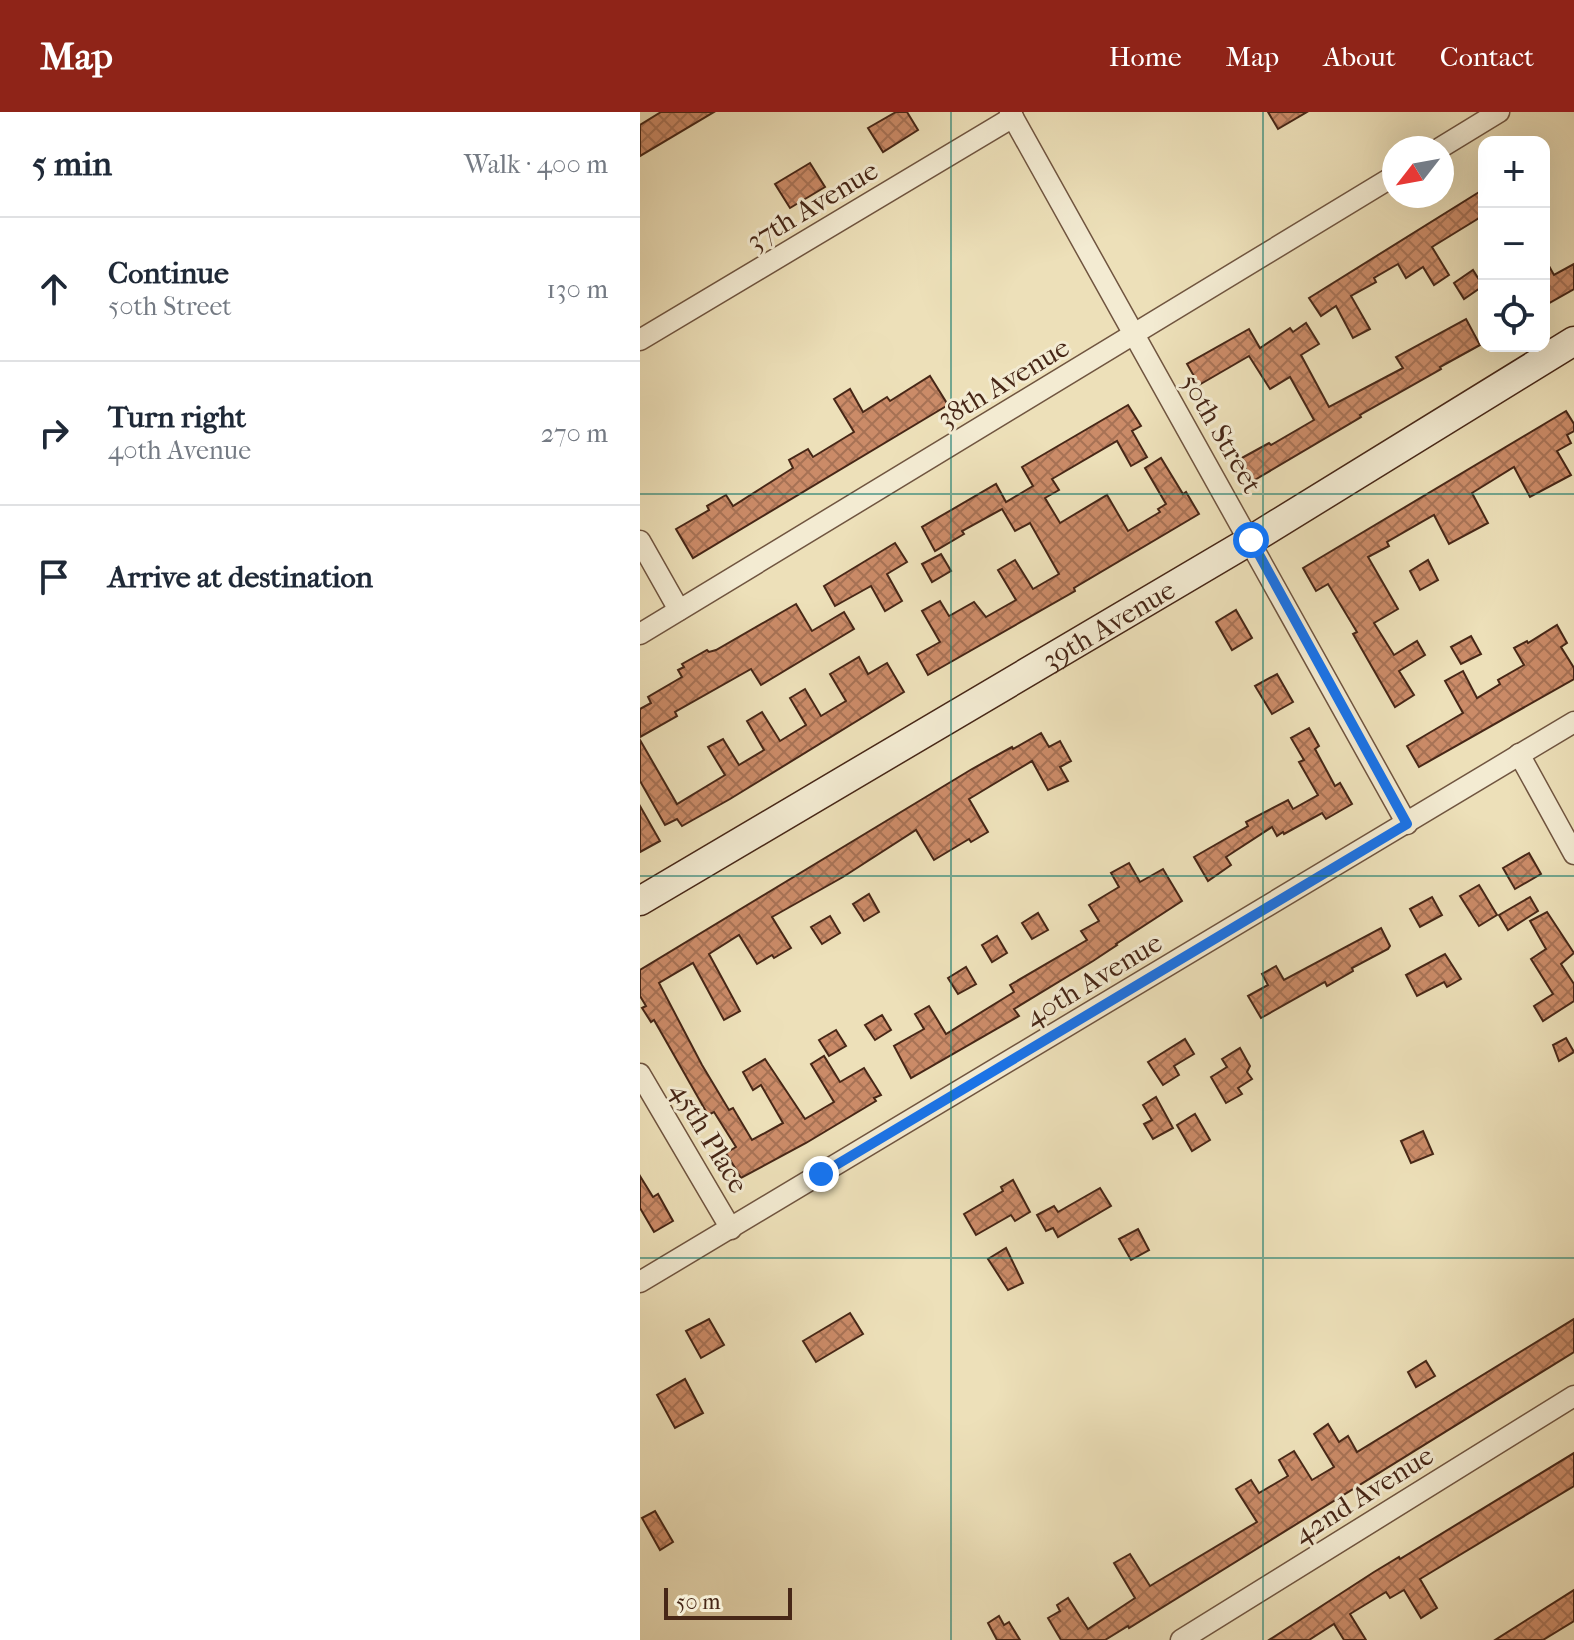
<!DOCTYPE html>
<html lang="en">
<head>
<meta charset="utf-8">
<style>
  body { margin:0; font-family:"IM FELL French Canon",serif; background:#f2f2f3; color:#1f2937 }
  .controls { position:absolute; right:24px; top:24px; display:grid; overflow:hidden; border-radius:16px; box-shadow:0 8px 32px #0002 }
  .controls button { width:72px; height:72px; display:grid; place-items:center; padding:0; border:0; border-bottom:2px solid #e0e1e3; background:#fff; color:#1f2937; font:40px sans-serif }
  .compass { position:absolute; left:742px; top:24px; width:72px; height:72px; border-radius:50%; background:#fff; box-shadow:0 8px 32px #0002; rotate:239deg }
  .scale { position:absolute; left:24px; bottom:20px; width:128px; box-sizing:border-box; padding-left:8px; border:4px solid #472717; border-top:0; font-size:22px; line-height:28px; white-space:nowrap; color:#472717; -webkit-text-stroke:6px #f3ebd2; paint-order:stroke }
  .stop { position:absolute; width:24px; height:24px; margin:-18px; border:6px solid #1a73e8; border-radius:50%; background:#fff }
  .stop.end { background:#1a73e8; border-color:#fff; box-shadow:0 2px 8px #0008 }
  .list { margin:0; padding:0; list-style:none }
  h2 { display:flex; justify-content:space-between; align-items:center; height:104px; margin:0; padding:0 32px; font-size:34px }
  h2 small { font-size:26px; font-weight:400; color:#747a83 }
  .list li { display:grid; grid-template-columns:52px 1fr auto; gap:24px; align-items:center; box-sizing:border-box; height:144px; padding:0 32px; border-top:2px solid #e0e1e3 }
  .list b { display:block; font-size:30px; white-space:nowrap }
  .list p { margin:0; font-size:26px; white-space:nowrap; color:#747a83 }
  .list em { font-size:26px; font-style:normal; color:#747a83 }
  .icon { flex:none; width:44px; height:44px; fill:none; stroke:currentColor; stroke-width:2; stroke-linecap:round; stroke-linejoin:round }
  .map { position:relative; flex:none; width:934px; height:1528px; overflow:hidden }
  header { display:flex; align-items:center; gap:48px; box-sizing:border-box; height:112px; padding:0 40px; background:#8f2418; color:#fff }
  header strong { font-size:38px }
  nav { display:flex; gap:44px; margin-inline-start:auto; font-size:28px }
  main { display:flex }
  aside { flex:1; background:#fff }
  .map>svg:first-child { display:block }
  .building { fill:url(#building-cross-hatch); stroke:#472717; stroke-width:2 }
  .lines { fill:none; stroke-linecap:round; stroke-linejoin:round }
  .street-casing { stroke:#705540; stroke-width:23 }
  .secondary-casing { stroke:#472717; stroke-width:31 }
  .street { stroke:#f3ebd2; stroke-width:20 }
  .secondary { stroke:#f3ebd2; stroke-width:28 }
  .route { stroke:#1a73e8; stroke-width:10 }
  .grid { fill:none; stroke:#0f766e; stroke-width:2; stroke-opacity:0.55 }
  .labels { text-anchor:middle; stroke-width:6; stroke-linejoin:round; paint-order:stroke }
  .street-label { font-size:28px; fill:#472717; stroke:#f3ebd2 }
</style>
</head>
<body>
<header>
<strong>Map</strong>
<nav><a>Home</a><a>Map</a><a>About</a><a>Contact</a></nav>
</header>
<main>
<aside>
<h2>5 min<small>Walk · 400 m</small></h2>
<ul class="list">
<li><svg class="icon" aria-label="ahead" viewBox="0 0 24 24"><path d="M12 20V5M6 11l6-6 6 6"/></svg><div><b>Continue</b><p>50th Street</p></div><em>130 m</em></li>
<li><svg class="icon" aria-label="right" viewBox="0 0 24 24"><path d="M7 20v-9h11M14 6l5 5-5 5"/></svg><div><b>Turn right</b><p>40th Avenue</p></div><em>270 m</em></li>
<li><svg class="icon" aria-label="arrive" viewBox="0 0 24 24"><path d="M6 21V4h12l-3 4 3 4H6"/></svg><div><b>Arrive at destination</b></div></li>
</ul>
</aside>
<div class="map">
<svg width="934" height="1528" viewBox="0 0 934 1528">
  <defs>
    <pattern id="building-cross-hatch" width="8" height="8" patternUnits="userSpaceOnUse" patternTransform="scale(2)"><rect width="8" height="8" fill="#cb8b68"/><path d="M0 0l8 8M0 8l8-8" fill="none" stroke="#a77255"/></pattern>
  </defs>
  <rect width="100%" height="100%" fill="#ede0b9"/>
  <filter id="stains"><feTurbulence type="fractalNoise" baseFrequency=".0025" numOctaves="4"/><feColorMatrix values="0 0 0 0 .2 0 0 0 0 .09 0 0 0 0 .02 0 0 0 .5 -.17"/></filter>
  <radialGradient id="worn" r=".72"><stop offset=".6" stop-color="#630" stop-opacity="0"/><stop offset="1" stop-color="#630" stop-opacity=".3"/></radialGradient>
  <g class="building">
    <path d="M21,0H74L0,44V13Z"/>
    <path d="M256,0H267L278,18L243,40L228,16Z"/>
    <path d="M628,0H667L638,17Z"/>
    <path d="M170,51L185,75L150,96L135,72Z"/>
    <path d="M844,77V103L792,135L809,163L794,173L783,155L766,166L758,152L734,166L736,170L711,184L730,217L713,226L696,194L681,204L669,186Z"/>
    <path d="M904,145L914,163L934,152V177L904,194Z"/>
    <path d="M833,158L843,174L824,187L814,171Z"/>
    <path d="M826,207L840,233L800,255L801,257L720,303L721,305L613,369L600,347L629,331L631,333L674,308L650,265L630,277L609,244L559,273L547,252L609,217L620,236L650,216L653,220L666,211L679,232L661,243L689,295L763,256L756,245Z"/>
    <path d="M290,264L308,293L53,446L36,417L69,398L67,394L86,383L93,394L153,356L149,348L168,337L173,345L214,320L194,287L210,277L223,300L247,285L250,289Z"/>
    <path d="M488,293L501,314L492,319L507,345L491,354L477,329L412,367L419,378L405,386L420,411L467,383L488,419L520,400L518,397L526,392L505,356L521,346L543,382L546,380L559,402L434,476L435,479L288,563L277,543L300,530L282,499L300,489L309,504L334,490L346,505L376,488L358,458L375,448L393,477L419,462L390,411L375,419L362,397L322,419L324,422L295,439L282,415L356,372L366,390L393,374L382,355Z"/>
    <path d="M926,299L934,312V319L927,323L931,331L917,339L931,363L890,385L874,355L832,381L848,411L809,432L794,403L747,430L749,434L728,445L758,497L734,511L754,543L777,529L785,543L759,559L774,583L755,595L713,522L717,520L688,472L676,479L663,456Z"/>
    <path d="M255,431L267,450L247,462L262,489L245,499L231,474L195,494L184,474Z"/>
    <path d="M301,442L311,459L292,470L282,452Z"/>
    <path d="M788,448L798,468L780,478L770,459Z"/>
    <path d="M156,492L172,519L204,500L214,517L121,573L111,557L35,600L37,604L0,625V597L11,591L8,585L42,565L38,558L44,555L42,552L67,538L69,540L76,538Z"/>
    <path d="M596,498L612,526L592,538L576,510Z"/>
    <path d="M917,513L927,531L921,535L934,556V567L779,655L767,634L823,601L805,569L823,559L837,586L860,572L858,568L884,553L874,536L887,529L888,531Z"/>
    <path d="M831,524L841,542L821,552L811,535Z"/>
    <path d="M219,545L228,562L247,551L264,580L90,687L42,714L37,707L25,713L0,669V628L37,692L85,663L68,635L83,627L99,653L124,638L107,609L122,600L140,629L166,613L150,586L165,577L181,604L206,589L190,562Z"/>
    <path d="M637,562L653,590L632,602L615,574Z"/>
    <path d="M669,616L679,634L675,637L695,674L700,671L712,692L686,707L682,701L644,722L643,720L637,724L632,715L586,745L591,753L568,769L554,745L608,714L606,710L648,688L653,697L678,683L659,650L664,648L651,626Z"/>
    <path d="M401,621L409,635L420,629L431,649L420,655L428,669L408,678L392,649L329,687L348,720L331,730L329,727L294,748L276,718L203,765L132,805L151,836L134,846L132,843L117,852L99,823L69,842L100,899L84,908L53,851L19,871L62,953L89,998L93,996L112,1028L143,1011L121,973L113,978L103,960L125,947L165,1007L194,990L171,952L184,944L200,970L224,956L241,983L234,986L236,989L166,1031L101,1066L86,1041L96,1035L74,1000L68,1003L14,908L11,910L2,896L6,894L0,884V858L332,657L372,635L373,637Z"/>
    <path d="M0,694L20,729L0,740Z"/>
    <path d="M889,741L901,762L875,777L863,756Z"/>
    <path d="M489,751L500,770L523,757L542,789L476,832L477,833L453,849L374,897L379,904L271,966L254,934L284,917L275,902L289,894L306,922L374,880L370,873L447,828L441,819L459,809L449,793L479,775L471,761Z"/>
    <path d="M839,773L857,803L839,814L820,784Z"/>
    <path d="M229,782L239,800L224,809L213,792Z"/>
    <path d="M792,785L802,803L780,815L770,797Z"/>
    <path d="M890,785L898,799L868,818L859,803Z"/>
    <path d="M907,800L934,841L921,852L934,872V889L903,909L894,894L913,882L891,847L906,837L890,809Z"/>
    <path d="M398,801L408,818L392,827L382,811Z"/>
    <path d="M190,804L200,821L182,832L171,815Z"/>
    <path d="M741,816L750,834L748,837L712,856L713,859L687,874L685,870L621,906L608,884L628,873L622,862L636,854L644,868Z"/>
    <path d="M357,824L367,841L352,850L342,833Z"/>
    <path d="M805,842L821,867L807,875L804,870L777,884L766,863Z"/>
    <path d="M326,855L336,872L318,882L308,866Z"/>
    <path d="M242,903L251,918L235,928L225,913Z"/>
    <path d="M196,918L206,934L189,944L179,928Z"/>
    <path d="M926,926L934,940L919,949L913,933Z"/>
    <path d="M545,927L554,942L534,954L539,963L523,973L508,950Z"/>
    <path d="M600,936L610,954L607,960L612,967L598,976L602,982L586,991L571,965L587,955L582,947Z"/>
    <path d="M516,985L533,1016L513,1027L504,1012L512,1008L503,993Z"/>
    <path d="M555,1002L570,1028L552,1039L537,1013Z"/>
    <path d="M783,1019L793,1042L771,1051L761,1029Z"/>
    <path d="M0,1064L13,1085L18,1082L33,1109L14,1120L0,1096Z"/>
    <path d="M373,1068L390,1100L375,1109L371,1103L336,1123L324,1102L363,1079L361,1075Z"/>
    <path d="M460,1076L471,1094L418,1125L413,1116L406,1119L397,1103L414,1094L418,1100Z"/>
    <path d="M498,1117L509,1138L491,1148L479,1127Z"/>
    <path d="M366,1136L383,1171L368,1178L348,1147Z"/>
    <path d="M210,1201L223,1222L176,1250L163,1229Z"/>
    <path d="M69,1207L84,1233L61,1246L46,1219Z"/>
    <path d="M934,1207V1240L489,1516L488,1514L465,1528H421L408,1506L420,1499L417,1493L428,1486L448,1517L495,1486L474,1451L490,1442L510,1474L617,1410L596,1377L611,1368L619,1381L648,1364L639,1348L654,1339L672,1368L694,1355L674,1322L688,1312L699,1330L708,1324L717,1340Z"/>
    <path d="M786,1249L795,1264L776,1275L768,1260Z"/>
    <path d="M45,1267L63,1301L35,1316L17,1283Z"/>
    <path d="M934,1341V1374L780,1467L797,1496L781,1506L764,1478L750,1486L746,1480L710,1502L726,1528H704L694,1512L669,1528H629L734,1460L759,1445L760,1447Z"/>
    <path d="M15,1399L33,1430L20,1438L2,1406Z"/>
    <path d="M934,1478V1509L903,1528H855Z"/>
    <path d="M359,1504L364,1513L369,1510L380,1528H357L348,1511Z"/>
  </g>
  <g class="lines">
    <defs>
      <g id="street">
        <path d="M370,0L767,712"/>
        <path d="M800,36L859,0"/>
        <path d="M0,228L373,5"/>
        <path d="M0,429L39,498"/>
        <path d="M0,522L754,64"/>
        <path d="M879,642L934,742"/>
        <path d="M0,962L91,1117"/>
        <path d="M0,1170L934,610"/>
        <path d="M541,1528L934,1284"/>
      </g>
      <g id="secondary">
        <path id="s1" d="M0,789L611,428L934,229"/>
      </g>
    </defs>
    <use href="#street" class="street-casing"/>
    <use href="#secondary" class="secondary-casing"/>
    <use href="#street" class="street"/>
    <use href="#secondary" class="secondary"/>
  </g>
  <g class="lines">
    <path class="route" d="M181,1062L767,712L611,428"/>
  </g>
  <path class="grid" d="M311,0V1528M623,0V1528M0,382H934M0,764H934M0,1146H934"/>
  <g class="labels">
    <g class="street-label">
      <text transform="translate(172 93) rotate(-31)" y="10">37th Avenue</text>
      <text transform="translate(363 270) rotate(-31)" y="10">38th Avenue</text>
      <text transform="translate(582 321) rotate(60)" y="10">50th Street</text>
      <text dy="10" stroke="none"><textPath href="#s1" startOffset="544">39th Avenue</textPath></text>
      <text transform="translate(453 867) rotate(-31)" y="10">40th Avenue</text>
      <text transform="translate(70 1025) rotate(59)" y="10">45th Place</text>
      <text transform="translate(723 1382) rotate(-32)" y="10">42nd Avenue</text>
    </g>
  </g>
  <rect width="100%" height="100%" filter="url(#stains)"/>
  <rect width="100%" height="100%" fill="url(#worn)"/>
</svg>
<div class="controls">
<button>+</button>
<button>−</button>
<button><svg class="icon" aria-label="locate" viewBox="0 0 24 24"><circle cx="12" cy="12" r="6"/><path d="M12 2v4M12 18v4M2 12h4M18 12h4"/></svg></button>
</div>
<svg class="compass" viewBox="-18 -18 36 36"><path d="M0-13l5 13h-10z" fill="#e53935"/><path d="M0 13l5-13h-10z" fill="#747a83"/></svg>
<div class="scale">50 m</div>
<div class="stop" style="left:611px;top:428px"></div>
<div class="stop end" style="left:181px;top:1062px"></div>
</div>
</main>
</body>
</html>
